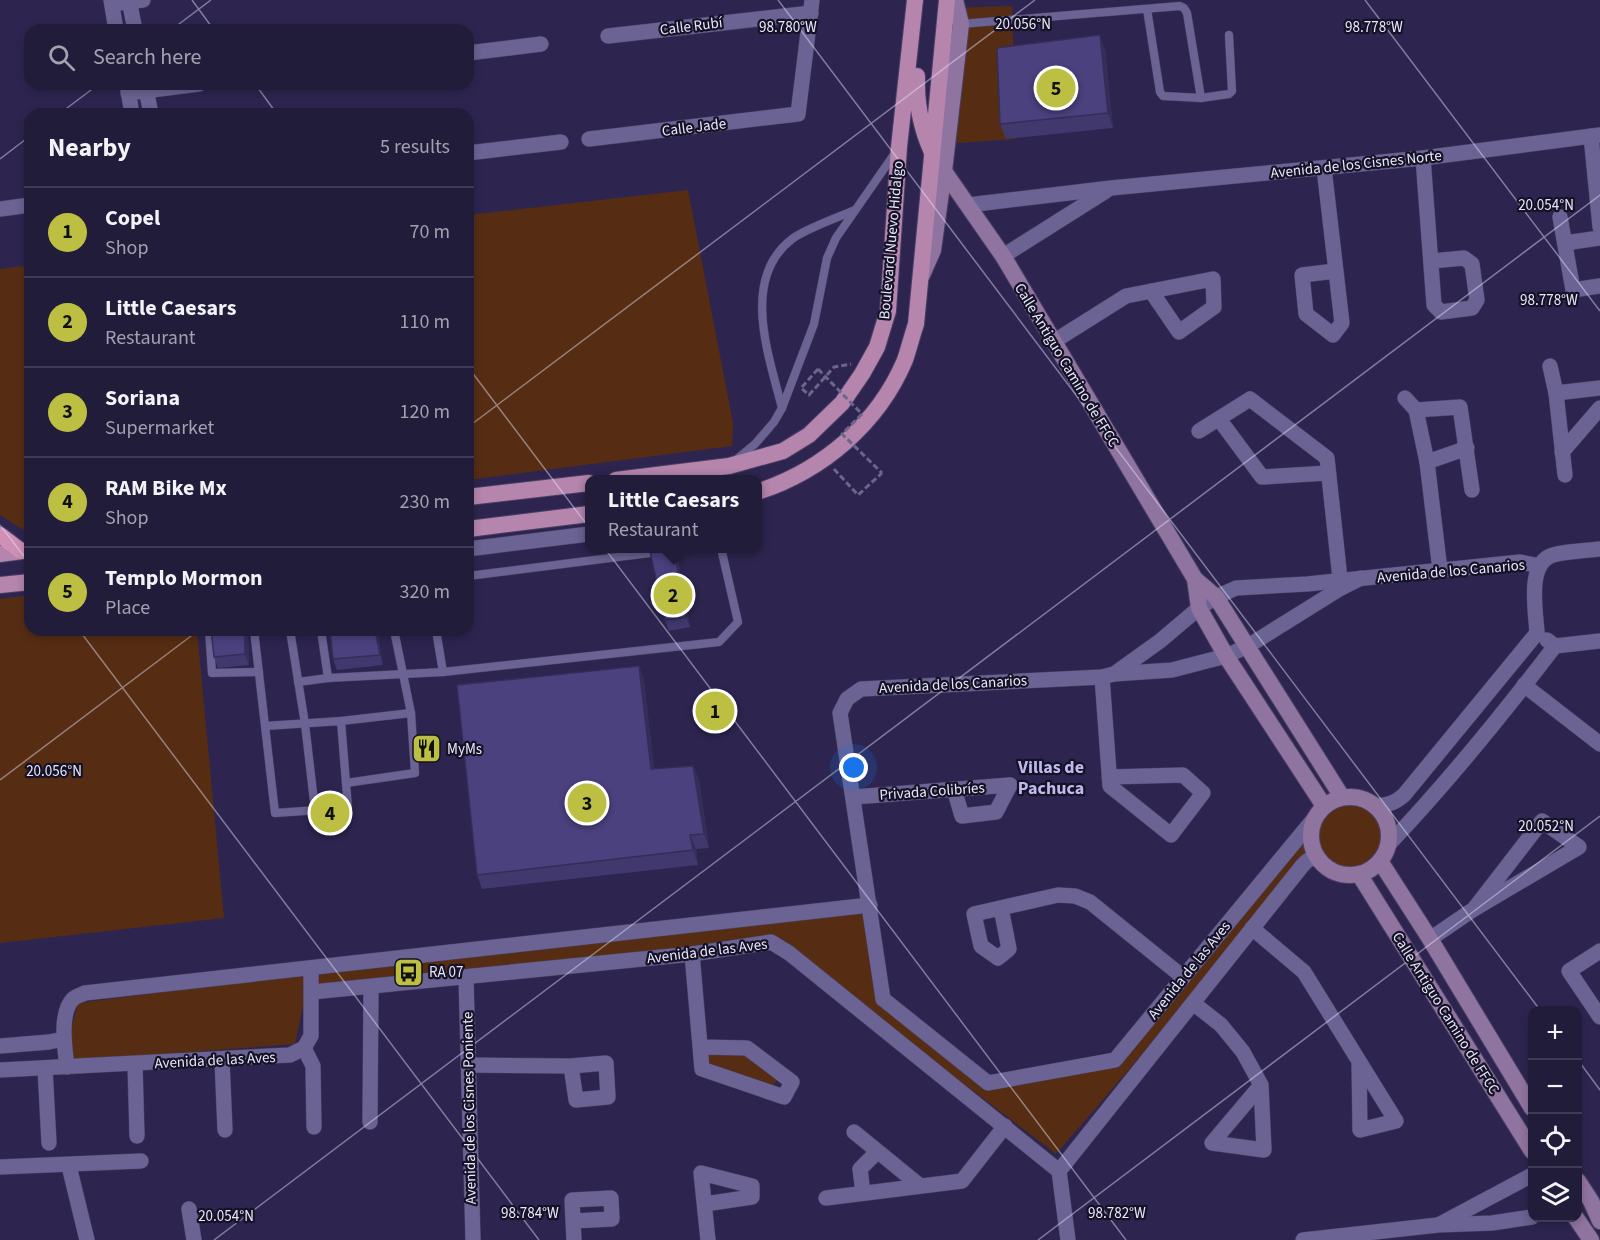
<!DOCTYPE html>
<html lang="en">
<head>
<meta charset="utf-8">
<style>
  body { margin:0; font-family:"Source Sans 3",sans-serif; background:#2e2946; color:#f1f3f6 }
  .controls { position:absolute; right:18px; bottom:18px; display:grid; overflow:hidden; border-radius:12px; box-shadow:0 3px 9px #0003 }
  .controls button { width:54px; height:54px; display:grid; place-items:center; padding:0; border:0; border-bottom:2px solid #3f3a55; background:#221c3b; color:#f1f3f6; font:30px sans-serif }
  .you { position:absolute; left:854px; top:768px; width:21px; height:21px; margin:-15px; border:4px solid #fff; border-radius:50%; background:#1a73e8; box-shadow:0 0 0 9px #1a73e833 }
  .badge { display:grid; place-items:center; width:39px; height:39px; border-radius:50%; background:#bdbf42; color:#111; font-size:20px; font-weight:700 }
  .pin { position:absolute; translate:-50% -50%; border:3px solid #fff; box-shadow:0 2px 6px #0006 }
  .popup { position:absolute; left:585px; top:475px; width:177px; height:78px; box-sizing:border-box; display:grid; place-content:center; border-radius:12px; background:#221c3b; filter:drop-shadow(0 2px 4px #0005); font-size:20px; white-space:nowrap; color:#a2a1af }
  .popup b { font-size:22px; color:#f1f3f6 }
  .popup::after { content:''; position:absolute; left:50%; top:100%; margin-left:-12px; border:12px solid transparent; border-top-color:#221c3b }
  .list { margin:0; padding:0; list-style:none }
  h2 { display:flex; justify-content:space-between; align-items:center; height:78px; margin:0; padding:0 24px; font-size:26px }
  h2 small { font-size:20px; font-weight:400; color:#a2a1af }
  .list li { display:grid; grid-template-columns:39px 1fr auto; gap:18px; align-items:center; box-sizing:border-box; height:90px; padding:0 24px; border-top:2px solid #3f3a55 }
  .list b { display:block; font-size:22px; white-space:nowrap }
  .list p { margin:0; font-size:20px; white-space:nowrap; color:#a2a1af }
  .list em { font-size:20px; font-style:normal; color:#a2a1af }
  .icon { flex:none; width:33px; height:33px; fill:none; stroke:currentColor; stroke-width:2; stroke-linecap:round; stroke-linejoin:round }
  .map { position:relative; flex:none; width:1600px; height:1240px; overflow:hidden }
  .search { position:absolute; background:#221c3b; box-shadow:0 3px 9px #0003; left:24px; top:24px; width:450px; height:66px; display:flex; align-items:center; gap:15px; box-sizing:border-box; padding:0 21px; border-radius:18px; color:#a2a1af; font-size:22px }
  .panel { position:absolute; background:#221c3b; box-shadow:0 3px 9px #0003; left:24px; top:108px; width:450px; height:528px; border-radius:18px }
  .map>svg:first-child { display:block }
  .green { fill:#562d13 }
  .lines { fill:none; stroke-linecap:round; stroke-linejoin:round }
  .service-casing { stroke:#494064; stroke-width:9 }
  .minor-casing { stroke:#494064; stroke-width:16 }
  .secondary-casing { stroke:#494064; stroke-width:18 }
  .primary-casing { stroke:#494064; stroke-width:18 }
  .trunk-casing { stroke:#494064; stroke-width:18 }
  .path { stroke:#6c668a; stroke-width:3; stroke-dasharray:6 3; stroke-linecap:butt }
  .service { stroke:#6a6393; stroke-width:8 }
  .minor { stroke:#6a6393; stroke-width:15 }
  .secondary { stroke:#9074a0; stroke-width:16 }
  .primary { stroke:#b585ad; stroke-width:16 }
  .trunk { stroke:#ce90b6; stroke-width:16 }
  .path-bridge { stroke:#6c668a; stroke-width:3; stroke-dasharray:6 3; stroke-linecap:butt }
  .wall { fill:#41386d }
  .shaded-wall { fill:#352e59 }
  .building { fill:#4c417f; stroke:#352e59; stroke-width:1.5 }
  .ticks { fill:none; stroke:#e9e7fe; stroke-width:1.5; stroke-opacity:0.45 }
  .labels { text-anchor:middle; stroke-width:4.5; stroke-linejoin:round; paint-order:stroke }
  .street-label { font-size:15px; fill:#e9e7fe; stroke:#151225 }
  .poi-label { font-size:15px; fill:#e9e7fe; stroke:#151225; text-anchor:start }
  .quarter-label { font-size:18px; font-weight:bold; fill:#bfb9ef; stroke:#151225 }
  .ticks-label { font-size:15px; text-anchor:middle; fill:#e9e7fe; stroke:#151225; stroke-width:4.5; stroke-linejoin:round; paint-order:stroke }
</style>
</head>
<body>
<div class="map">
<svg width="1600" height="1240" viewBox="0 0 1600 1240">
  <rect width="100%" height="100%" fill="#2d254f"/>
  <g class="green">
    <path d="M1012,6L1016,139L942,144L946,8Z"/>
    <path d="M688,190L733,423L732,446L468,480V215Z"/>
    <path d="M30,265V528L22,529L0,515V269Z"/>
    <path d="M30,595V630H197L224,918L0,943V599Z"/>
    <path d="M1339,804C1349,804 1362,804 1371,811C1391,828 1385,864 1358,870C1349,871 1338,868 1330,867L1314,846L1126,1073L1056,1154L776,940L306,991L295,1044L72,1061L70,1035L78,1003L296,975L865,911L879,999L980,1081L1116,1065L1326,810Z"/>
    <path d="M707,1053H745L779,1075L774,1085L707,1064Z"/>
  </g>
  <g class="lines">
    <defs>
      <g id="service">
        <path d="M1147,9L1160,92L1163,96L1201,98L1229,94L1232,91L1229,35"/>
        <path d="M961,24L1180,6L1184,8L1187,13L1201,98"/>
        <path d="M782,408C769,356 740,279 792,239C805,229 839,217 855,210"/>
        <path d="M737,459L755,444L774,422L782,408L814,324L827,258L836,238L895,153"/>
        <path d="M468,576L689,548"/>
        <path d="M209,630L212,673L259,672"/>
        <path d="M254,630L275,813L348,808L341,721L265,726"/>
        <path d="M290,630L305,724L315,810"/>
        <path d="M321,630L328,678"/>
        <path d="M436,630L443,672"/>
        <path d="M298,682L328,678L443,672L719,642L738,622L721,548"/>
        <path d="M341,721L411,713"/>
        <path d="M346,783L415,773L411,713L394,630"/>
      </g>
      <g id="minor">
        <path d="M111,0L116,30"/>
        <path d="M129,0L135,30"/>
        <path d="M112,4L143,0"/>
        <path d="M608,36L811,13"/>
        <path d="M468,53L541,44"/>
        <path d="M127,84L132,114"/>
        <path d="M145,84L151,114"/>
        <path d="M128,93L199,84"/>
        <path d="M1591,136L1600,227"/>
        <path d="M589,139L798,114L812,0"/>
        <path d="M468,153L561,142"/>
        <path d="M1423,158L1434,305L1441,312L1472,308L1477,300L1472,264L1464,258L1432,261"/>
        <path d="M1324,168L1342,323L1333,335L1306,314L1302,275L1335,271"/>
        <path d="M968,205L1111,188L1423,158L1600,135"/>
        <path d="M0,209L30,205"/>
        <path d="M1560,217L1573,290L1600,286"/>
        <path d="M1565,243L1600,238"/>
        <path d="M1003,256L1106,191"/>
        <path d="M1053,342L1126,296L1213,279L1214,307L1179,332L1151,291"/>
        <path d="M1550,366L1556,393L1565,475"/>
        <path d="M1556,393L1600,388"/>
        <path d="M1405,398L1416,410L1427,462L1440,570"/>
        <path d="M1416,410L1460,407L1472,490"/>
        <path d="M1219,419L1262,477L1328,473"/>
        <path d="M1199,431L1250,399L1327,458L1341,588"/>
        <path d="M1562,452L1600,408"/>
        <path d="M1427,462L1467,448"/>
        <path d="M468,549L589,534"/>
        <path d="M1537,633C1536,612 1526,563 1553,555C1568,551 1585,551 1600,549"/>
        <path d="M1547,640L1555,646L1600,641"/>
        <path d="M1114,674L1160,641L1199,608L1216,597L1236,588L1307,584L1520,562L1540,566"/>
        <path d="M1102,677L1110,786L1171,835L1203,793L1183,775L1109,777"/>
        <path d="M1524,685L1600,744"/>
        <path d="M954,789L962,816L996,812L1010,785"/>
        <path d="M854,797L1010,785"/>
        <path d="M1376,806C1388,805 1395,803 1404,795L1537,633"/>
        <path d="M1389,844C1448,782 1503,714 1555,646"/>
        <path d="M1001,908L1009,949L998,958L981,946L974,914L1058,895L1075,896L1090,902L1183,977"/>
        <path d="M1252,928L1304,972L1396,1121L1360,1130L1359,1062"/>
        <path d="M1430,939L1474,909L1579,847L1542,821L1474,909"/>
        <path d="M1600,951L1569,971L1600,1017"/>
        <path d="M692,954L702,1069L784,1097L792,1082L747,1048L701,1047"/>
        <path d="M466,977L473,1240"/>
        <path d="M312,992L692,954L771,942L789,953L1059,1171L1068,1240"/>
        <path d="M883,999L840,713L847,699L861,689L1102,677L1114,674L1172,670L1226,656L1248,646L1341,588L1361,578"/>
        <path d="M883,999L988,1083L1115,1060L1317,815"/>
        <path d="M1193,1003L1221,1025L1243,1052L1261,1085L1264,1150L1212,1143L1261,1085"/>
        <path d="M0,1046L49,1042L64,1039"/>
        <path d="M304,1048L313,1066L314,1127"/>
        <path d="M222,1060L225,1130"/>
        <path d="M135,1064L137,1136"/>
        <path d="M468,1065L571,1066L606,1063L608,1097L576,1100L571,1066"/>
        <path d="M67,1067C65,1049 59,1013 73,999C76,996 81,995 85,993L870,905"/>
        <path d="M45,1068L49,1143"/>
        <path d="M0,1070L290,1055L304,1048L311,1036V968"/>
        <path d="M370,1122L371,987"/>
        <path d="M854,1132L919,1185"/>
        <path d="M69,1166L87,1240"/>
        <path d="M0,1167L141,1161"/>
        <path d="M1059,1171L1302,866C1307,860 1311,857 1319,859"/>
        <path d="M863,1193L860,1169L877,1152"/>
        <path d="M826,1198L962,1181L1005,1126"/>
        <path d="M705,1204L752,1197V1186L701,1173L708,1240"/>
        <path d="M189,1209L194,1240"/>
        <path d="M573,1221L612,1219L611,1198L572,1200L574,1240"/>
        <path d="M1440,1224L1532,1175"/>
        <path d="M1303,1240L1438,1225L1492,1223L1532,1217"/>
      </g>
      <g id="secondary">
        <path d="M932,154L1003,256L1195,579L1216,597L1342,797"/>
        <path d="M922,275L933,250L944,171L961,24L955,0"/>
        <path d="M1195,579L1199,608L1226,656L1324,806"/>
        <circle cx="1350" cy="836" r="39"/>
        <path d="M1380,861L1430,939L1532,1108"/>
        <path d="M1359,874L1532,1151"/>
        <path d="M1578,1181L1591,1201L1600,1221"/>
        <path d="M1576,1218L1591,1240"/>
      </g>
      <g id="primary">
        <path d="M917,76C916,103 920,125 931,150"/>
        <path d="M616,480L729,466L783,451L809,435L842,403L862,374L877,347L888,311L899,147L915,0"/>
        <path d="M757,492C822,471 878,424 905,360C909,348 912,336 916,324L947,0"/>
        <path d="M468,497L589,483"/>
        <path d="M468,529L589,514"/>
        <path d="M0,554L30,550"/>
        <path d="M0,585L30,582"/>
      </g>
      <path id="trunk" d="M0,535L21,551"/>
    </defs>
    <use href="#service" class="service-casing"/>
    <use href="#minor" class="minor-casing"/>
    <use href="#secondary" class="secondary-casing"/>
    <use href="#primary" class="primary-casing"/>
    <use href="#trunk" class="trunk-casing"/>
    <g class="path">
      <path d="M818,369L801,388L809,395L834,367L851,364"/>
      <path d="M834,469L858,495L882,473"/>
    </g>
    <use href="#service" class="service"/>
    <use href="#minor" class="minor"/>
    <use href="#secondary" class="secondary"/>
    <use href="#primary" class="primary"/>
    <use href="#trunk" class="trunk"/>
    <path class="path-bridge" d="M818,369L862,414L842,434L882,473"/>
  </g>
  <g class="wall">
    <path d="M1105,49L1113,128L1006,139L1000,124Z"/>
    <path d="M678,560L690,627L669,631L665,620Z"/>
    <path d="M248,630L249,665L218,668L214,657Z"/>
    <path d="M330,630H377L383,665L337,670L333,659Z"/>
    <path d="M639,666L644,681L654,769L693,766L699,780L709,848L696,849L698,865L482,889L477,875Z"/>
  </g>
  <g class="shaded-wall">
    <path d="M1100,35L1105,49L1113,128L1108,113Z"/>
    <path d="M674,549L678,560L690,627L686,617Z"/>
    <path d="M245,630H248L249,665L245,654Z"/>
    <path d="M375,630H377L383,665L380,655Z"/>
    <path d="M639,666L644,681L656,783L651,769Z"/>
    <path d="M693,766L699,780L709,848L704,834Z"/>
    <path d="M690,835L696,849L698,865L693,850Z"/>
  </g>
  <g class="building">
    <path d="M1100,35L1108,113L1000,124L997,48Z"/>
    <path d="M674,549L686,617L665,620L650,551Z"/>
    <path d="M211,630H245V654L214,657Z"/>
    <path d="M330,630H375L380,655L333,659Z"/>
    <path d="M639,666L651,769L693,766L704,834L690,835L693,850L477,875L457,685Z"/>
  </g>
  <path class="ticks" d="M192,0L214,30M778,0L1540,1010M1365,0L1600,311M171,30L211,0M255,84L277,114M59,114L99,84M0,159L30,136M468,367L1126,1240M468,427L1035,0M0,525L30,564M79,630L539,1240M0,780L199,630M1578,1060L1600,1090M214,1240L1600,195M1038,1240L1600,816"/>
  <defs>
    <symbol id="restaurant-square" viewBox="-11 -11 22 22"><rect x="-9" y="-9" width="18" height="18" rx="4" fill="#bdbf42" stroke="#151225"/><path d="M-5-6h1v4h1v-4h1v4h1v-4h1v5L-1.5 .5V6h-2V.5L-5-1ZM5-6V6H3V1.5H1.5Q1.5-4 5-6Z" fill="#111"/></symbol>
    <symbol id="bus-square" viewBox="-11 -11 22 22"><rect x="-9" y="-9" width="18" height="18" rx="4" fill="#bdbf42" stroke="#151225"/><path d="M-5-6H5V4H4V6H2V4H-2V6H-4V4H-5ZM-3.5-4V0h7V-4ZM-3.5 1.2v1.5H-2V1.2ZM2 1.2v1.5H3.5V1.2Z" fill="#111"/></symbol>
  </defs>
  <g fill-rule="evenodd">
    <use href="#restaurant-square" x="410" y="732" width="33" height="33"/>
    <use href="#bus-square" x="392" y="956" width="33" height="33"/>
  </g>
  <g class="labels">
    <g class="street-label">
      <text transform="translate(691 26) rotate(-7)" y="5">Calle Rubí</text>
      <text transform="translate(694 127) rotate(-7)" y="5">Calle Jade</text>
      <text transform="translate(1356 164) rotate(-6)" y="5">Avenida de los Cisnes Norte</text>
      <text transform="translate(891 240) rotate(-85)" y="5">Boulevard Nuevo Hidalgo</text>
      <text transform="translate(1067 365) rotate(59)" y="5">Calle Antiguo Camino de FFCC</text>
      <text transform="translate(1451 571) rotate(-5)" y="5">Avenida de los Canarios</text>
      <text transform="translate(953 684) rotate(-3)" y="5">Avenida de los Canarios</text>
      <text transform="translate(932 791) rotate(-4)" y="5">Privada Colibríes</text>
      <text transform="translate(707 951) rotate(-7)" y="5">Avenida de las Aves</text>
      <text transform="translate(1189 970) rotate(-51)" y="5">Avenida de las Aves</text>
      <text transform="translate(1446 1013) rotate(58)" y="5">Calle Antiguo Camino de FFCC</text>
      <text transform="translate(215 1060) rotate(-3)" y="5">Avenida de las Aves</text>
      <text transform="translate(469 1108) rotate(-91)" y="5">Avenida de los Cisnes Poniente</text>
    </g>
    <g class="poi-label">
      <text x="447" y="754">MyMs</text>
      <text x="429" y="977">RA 07</text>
    </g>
    <g class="quarter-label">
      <text x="1051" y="773">Villas de<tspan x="1051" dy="21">Pachuca</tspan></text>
    </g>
  </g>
  <g class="ticks-label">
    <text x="1023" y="29">20.056°N</text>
    <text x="788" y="32">98.780°W</text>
    <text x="1374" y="32">98.778°W</text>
    <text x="1546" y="210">20.054°N</text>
    <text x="1549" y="305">98.778°W</text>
    <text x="54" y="776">20.056°N</text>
    <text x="1546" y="831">20.052°N</text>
    <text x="530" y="1218">98.784°W</text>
    <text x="1117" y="1218">98.782°W</text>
    <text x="226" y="1221">20.054°N</text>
  </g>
</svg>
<div class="controls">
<button>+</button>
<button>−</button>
<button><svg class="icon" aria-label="locate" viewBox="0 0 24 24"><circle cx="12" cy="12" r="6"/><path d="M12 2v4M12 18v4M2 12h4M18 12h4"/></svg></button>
<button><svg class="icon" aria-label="layers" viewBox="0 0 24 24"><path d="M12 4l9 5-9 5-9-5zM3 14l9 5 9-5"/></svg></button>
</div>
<div class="you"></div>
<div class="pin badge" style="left:715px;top:711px">1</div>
<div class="pin badge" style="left:673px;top:595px">2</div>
<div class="popup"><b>Little Caesars</b>Restaurant</div>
<div class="pin badge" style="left:587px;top:803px">3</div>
<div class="pin badge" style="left:330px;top:813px">4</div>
<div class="pin badge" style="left:1056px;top:88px">5</div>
<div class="search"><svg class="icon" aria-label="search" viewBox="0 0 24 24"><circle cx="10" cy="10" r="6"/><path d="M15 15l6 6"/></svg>Search here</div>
<section class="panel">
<h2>Nearby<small>5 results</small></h2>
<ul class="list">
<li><span class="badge">1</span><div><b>Copel</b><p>Shop</p></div><em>70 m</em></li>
<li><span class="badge">2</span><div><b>Little Caesars</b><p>Restaurant</p></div><em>110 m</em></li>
<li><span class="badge">3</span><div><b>Soriana</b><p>Supermarket</p></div><em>120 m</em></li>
<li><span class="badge">4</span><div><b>RAM Bike Mx</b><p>Shop</p></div><em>230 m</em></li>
<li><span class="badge">5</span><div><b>Templo Mormon</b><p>Place</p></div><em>320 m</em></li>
</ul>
</section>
</div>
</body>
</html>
